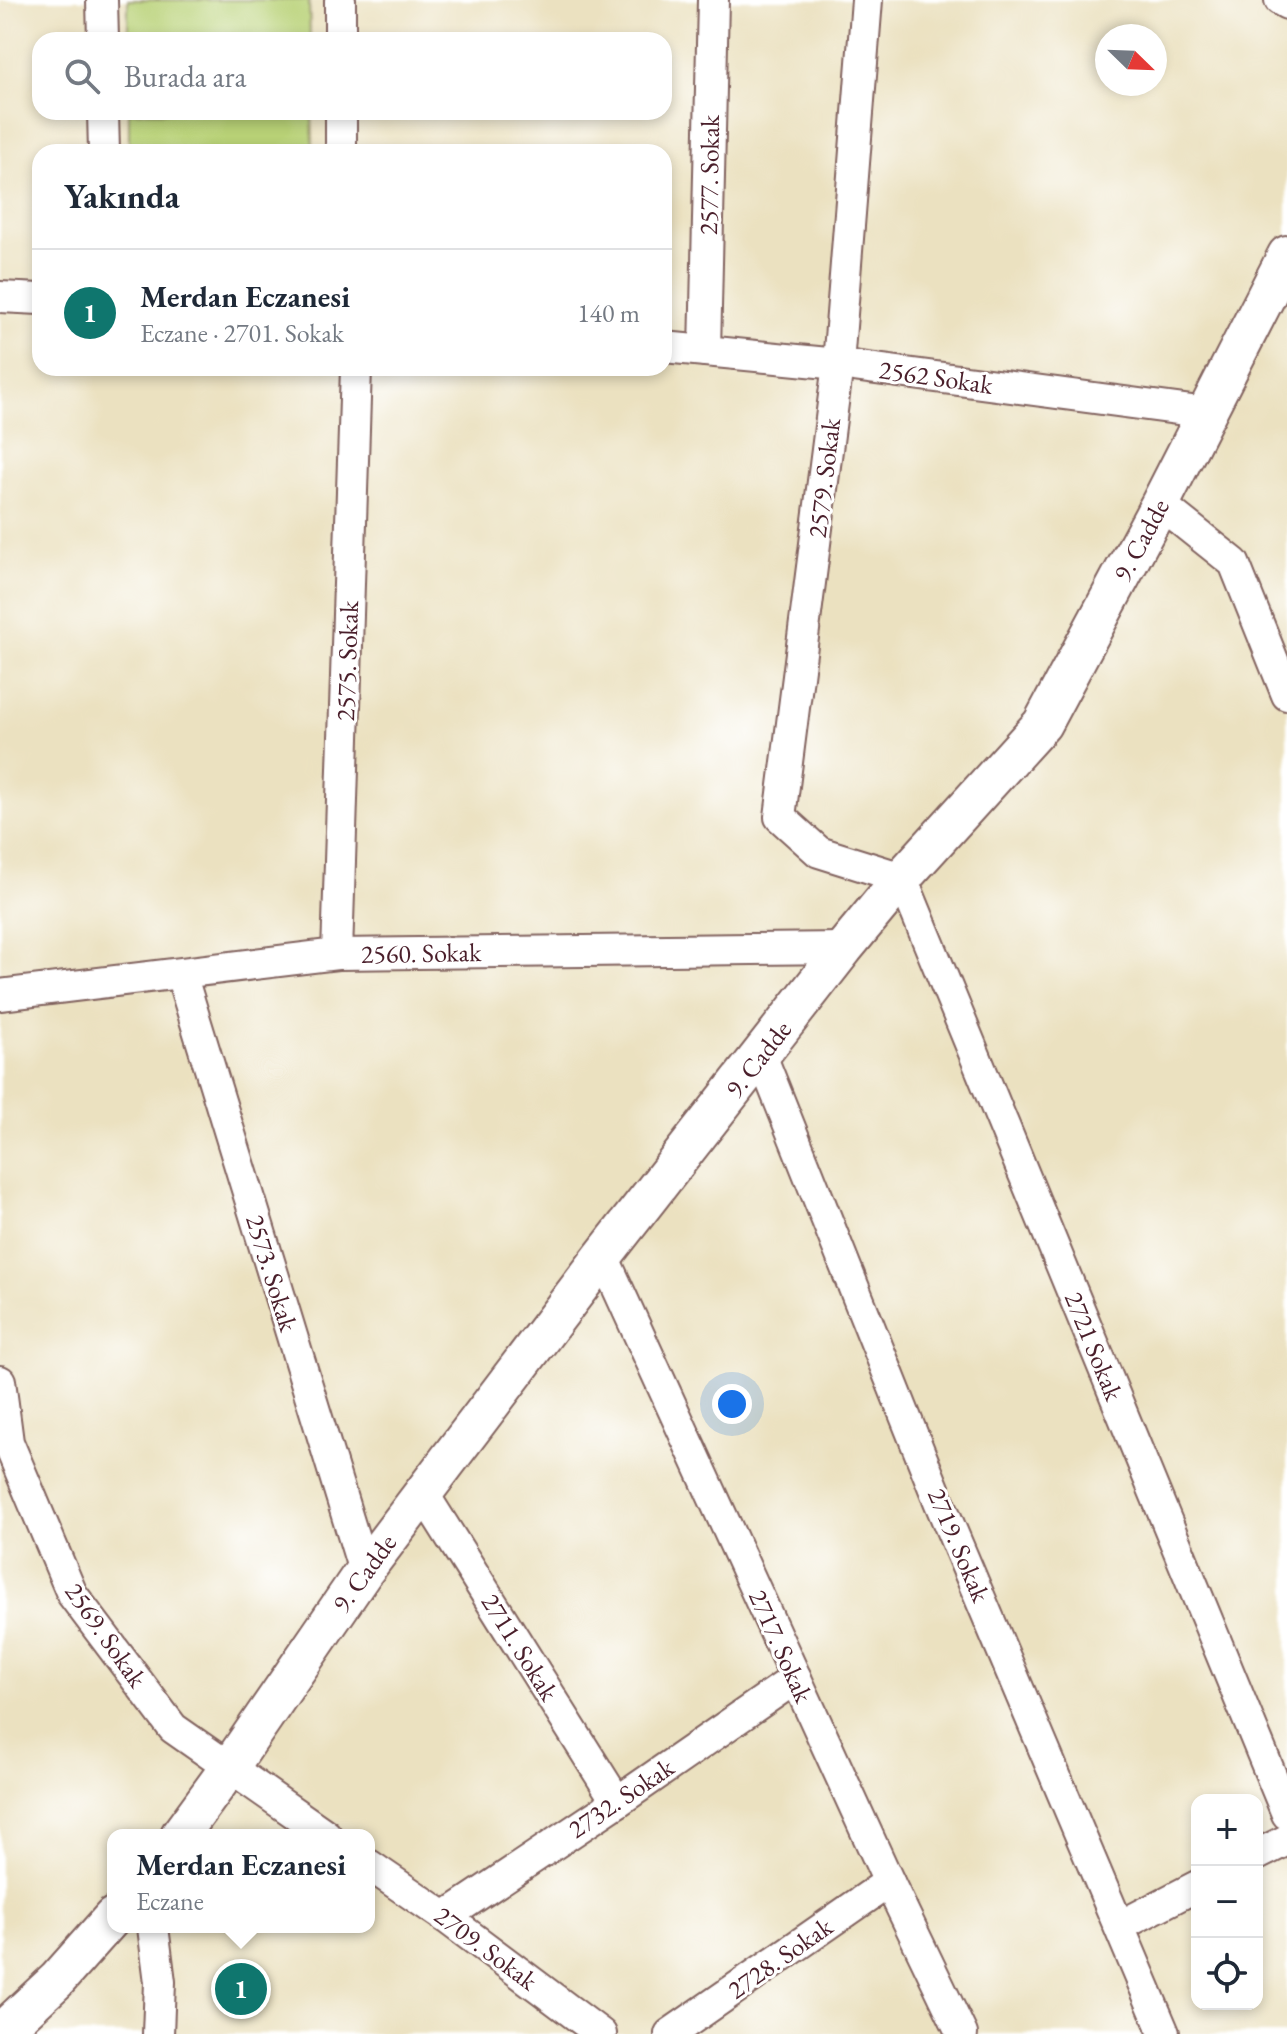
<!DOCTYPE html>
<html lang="tr">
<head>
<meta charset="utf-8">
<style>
  body { margin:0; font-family:"EB Garamond",serif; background:#f6f6f7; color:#1f2937 }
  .controls { position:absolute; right:24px; bottom:24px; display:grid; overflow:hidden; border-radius:16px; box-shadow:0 4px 12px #0003 }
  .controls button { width:72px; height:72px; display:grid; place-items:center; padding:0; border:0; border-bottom:2px solid #e0e1e3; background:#fff; color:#1f2937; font:40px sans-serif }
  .compass { position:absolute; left:1095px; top:24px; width:72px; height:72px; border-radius:50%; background:#fff; box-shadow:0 4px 12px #0003; rotate:113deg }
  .you { position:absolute; left:732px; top:1404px; width:28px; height:28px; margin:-20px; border:6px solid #fff; border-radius:50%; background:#1a73e8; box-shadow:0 0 0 12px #1a73e833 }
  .badge { display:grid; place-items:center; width:52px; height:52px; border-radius:50%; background:#0f766e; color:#fff; font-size:26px; font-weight:700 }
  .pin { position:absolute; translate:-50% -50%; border:4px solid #fff; box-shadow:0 2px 8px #0006 }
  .popup { position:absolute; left:107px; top:1829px; width:268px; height:104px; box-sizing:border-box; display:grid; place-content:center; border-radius:16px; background:#fff; filter:drop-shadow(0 2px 6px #0005); font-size:26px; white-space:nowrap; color:#747a83 }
  .popup b { font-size:30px; color:#1f2937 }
  .popup::after { content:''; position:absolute; left:50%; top:100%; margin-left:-16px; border:16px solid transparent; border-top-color:#fff }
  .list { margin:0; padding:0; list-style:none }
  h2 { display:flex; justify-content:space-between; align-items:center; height:104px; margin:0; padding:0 32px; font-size:34px }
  h2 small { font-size:26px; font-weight:400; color:#747a83 }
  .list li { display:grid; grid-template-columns:52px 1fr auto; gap:24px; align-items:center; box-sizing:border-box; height:128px; padding:0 32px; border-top:2px solid #e0e1e3 }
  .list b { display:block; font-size:30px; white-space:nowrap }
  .list p { margin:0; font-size:26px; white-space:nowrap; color:#747a83 }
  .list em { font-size:26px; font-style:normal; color:#747a83 }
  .icon { flex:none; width:44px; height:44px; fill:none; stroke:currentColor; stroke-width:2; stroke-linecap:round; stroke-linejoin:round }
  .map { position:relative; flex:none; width:1287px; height:2034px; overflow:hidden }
  .search { position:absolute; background:#fff; box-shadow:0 4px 12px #0003; left:32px; top:32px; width:640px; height:88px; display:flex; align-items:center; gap:20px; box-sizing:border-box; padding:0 28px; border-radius:24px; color:#747a83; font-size:30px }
  .panel { position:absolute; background:#fff; box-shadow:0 4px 12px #0003; left:32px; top:144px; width:640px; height:232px; border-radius:24px }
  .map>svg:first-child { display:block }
  .green { fill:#b8d176; stroke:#817850; stroke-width:2 }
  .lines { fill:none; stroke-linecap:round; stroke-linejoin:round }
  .minor-casing { stroke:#82635f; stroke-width:34 }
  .tertiary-casing { stroke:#82635f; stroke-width:42 }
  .minor { stroke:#fff; stroke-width:30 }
  .tertiary { stroke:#fff; stroke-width:38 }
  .labels { text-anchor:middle; stroke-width:6; stroke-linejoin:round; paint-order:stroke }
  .street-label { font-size:26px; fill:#4a1f2b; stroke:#fff }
</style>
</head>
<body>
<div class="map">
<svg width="1287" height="2034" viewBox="0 0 1287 2034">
  <rect width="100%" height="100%" fill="#fff"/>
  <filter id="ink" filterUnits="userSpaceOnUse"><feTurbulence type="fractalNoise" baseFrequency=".0125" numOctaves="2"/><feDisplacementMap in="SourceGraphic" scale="16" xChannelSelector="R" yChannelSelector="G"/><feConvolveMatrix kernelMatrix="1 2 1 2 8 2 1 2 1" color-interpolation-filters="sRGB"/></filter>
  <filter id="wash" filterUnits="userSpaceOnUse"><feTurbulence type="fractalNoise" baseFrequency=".006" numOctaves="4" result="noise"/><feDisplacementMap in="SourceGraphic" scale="32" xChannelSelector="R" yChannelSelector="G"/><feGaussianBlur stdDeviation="1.8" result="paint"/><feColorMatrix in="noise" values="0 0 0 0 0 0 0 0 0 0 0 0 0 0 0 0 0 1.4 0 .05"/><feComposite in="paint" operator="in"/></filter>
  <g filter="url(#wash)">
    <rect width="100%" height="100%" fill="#ebe1c0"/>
    <g class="green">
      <path d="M128,0H309L310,40H128Z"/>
      <path d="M129,112H312L313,152H129Z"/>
    </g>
  </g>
  <g filter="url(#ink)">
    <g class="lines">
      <defs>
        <g id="minor">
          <path d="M102,0L103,40"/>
          <path d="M340,0V40"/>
          <path d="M867,0L838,364L780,817L819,852L902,878L1287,1814"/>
          <path d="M1280,0L1287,4"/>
          <path d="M103,112L104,152"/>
          <path d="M341,112V152"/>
          <path d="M0,297L40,299"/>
          <path d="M664,347L838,364L1207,413"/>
          <path d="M705,351L713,0"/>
          <path d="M1160,504L1234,563L1287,695"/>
          <path d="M337,954L356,368"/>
          <path d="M181,974L364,1571"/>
          <path d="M0,995L337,954L844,948"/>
          <path d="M761,1055L939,1501L1164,2033"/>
          <path d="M603,1256L889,1882L962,2034"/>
          <path d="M0,1381L8,1442L72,1594L173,1728L326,1835"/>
          <path d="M423,1493L617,1802"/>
          <path d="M1257,1855L1287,1840"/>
          <path d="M369,1865L445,1917L601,2034"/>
          <path d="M445,1917L617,1802L796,1678"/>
          <path d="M1120,1926L1197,1886"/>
          <path d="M153,1927L160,1982L158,2034"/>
          <path d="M670,2034L889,1882"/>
        </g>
        <g id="tertiary">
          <path d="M180,1835L229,1768L364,1571L603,1256L844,948L902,878L1042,724L1160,504L1287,255"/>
          <path d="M0,2033L57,1980L113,1917"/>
        </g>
      </defs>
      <use href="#minor" class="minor-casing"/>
      <use href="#tertiary" class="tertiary-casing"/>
      <use href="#minor" class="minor"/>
      <use href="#tertiary" class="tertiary"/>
    </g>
  </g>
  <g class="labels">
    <g class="street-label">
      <text transform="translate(709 175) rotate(-89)" y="9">2577. Sokak</text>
      <text transform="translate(936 377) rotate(8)" y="9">2562 Sokak</text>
      <text transform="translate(824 478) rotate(-83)" y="9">2579. Sokak</text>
      <text transform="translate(1141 540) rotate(-62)" y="9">9. Cadde</text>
      <text transform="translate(347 661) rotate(-88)" y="9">2575. Sokak</text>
      <text transform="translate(421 953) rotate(-1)" y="9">2560. Sokak</text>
      <text transform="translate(758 1059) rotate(-52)" y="9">9. Cadde</text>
      <text transform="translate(272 1273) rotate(73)" y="9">2573. Sokak</text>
      <text transform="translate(1094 1346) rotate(68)" y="9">2721 Sokak</text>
      <text transform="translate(959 1545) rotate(67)" y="9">2719. Sokak</text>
      <text transform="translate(364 1573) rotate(-54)" y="9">9. Cadde</text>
      <text transform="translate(106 1635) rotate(55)" y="9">2569. Sokak</text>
      <text transform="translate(781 1646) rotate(66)" y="9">2717. Sokak</text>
      <text transform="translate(520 1647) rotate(58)" y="9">2711. Sokak</text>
      <text transform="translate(621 1798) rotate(-34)" y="9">2732. Sokak</text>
      <text transform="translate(486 1948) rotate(37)" y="9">2709. Sokak</text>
      <text transform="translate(780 1958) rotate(-35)" y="9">2728. Sokak</text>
    </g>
  </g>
</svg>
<div class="controls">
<button>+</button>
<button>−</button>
<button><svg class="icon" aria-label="locate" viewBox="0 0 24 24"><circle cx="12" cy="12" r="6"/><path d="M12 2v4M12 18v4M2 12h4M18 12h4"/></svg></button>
</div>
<svg class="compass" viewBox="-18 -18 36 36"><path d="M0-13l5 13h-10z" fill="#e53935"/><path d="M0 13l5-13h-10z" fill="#747a83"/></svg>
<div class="you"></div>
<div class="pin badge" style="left:241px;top:1989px">1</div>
<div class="popup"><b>Merdan Eczanesi</b>Eczane</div>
<div class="search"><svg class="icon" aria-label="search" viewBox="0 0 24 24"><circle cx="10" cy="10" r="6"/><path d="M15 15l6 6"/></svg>Burada ara</div>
<section class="panel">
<h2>Yakında<small></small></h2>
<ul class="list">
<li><span class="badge">1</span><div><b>Merdan Eczanesi</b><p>Eczane · 2701. Sokak</p></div><em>140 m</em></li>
</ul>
</section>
</div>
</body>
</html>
